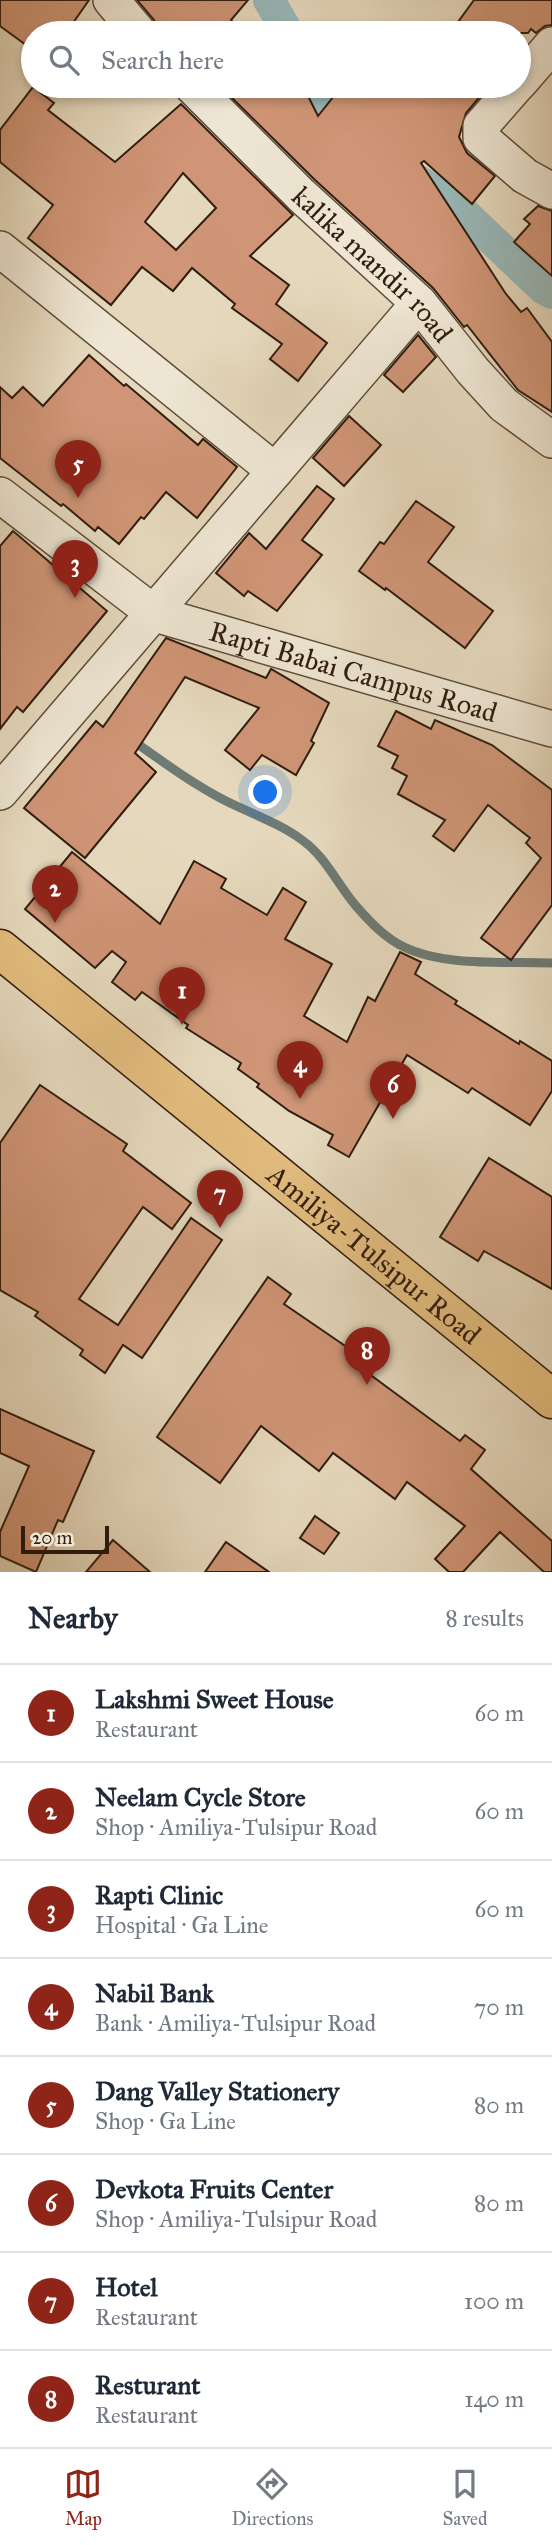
<!DOCTYPE html>
<html lang="en">
<head>
<meta charset="utf-8">
<style>
  body { margin:0; font-family:"IM FELL Great Primer",serif; background:#f2f2f3; color:#1f2937 }
  .scale { position:absolute; left:21px; bottom:18px; width:88px; box-sizing:border-box; padding-left:7px; border:4px solid #301d0e; border-top:0; font-size:19px; line-height:24px; white-space:nowrap; color:#301d0e; -webkit-text-stroke:5px #eee6d3; paint-order:stroke }
  .you { position:absolute; left:266px; top:793px; width:24px; height:24px; margin:-18px; border:5px solid #fff; border-radius:50%; background:#1a73e8; box-shadow:0 0 0 10px #1a73e833 }
  .badge { display:grid; place-items:center; width:46px; height:46px; border-radius:50%; background:#8f2418; color:#fff; font-size:23px; font-weight:700 }
  .pin { position:absolute; translate:-50% -58px; filter:drop-shadow(0 2px 4px #0008) }
  .pin::after { content:''; position:absolute; top:37px; width:24px; height:21px; background:inherit; clip-path:polygon(0 0,100% 0,50% 100%) }
  .list { margin:0; padding:0; list-style:none }
  h2 { display:flex; justify-content:space-between; align-items:center; height:91px; margin:0; padding:0 28px; font-size:30px }
  h2 small { font-size:23px; font-weight:400; color:#747a83 }
  .list li { display:grid; grid-template-columns:46px 1fr auto; gap:21px; align-items:center; box-sizing:border-box; height:98px; padding:0 28px; border-top:2px solid #e0e1e3 }
  .list b { display:block; font-size:26px; white-space:nowrap }
  .list p { margin:0; font-size:23px; white-space:nowrap; color:#747a83 }
  .list em { font-size:23px; font-style:normal; color:#747a83 }
  .icon { flex:none; width:38px; height:38px; fill:none; stroke:currentColor; stroke-width:2; stroke-linecap:round; stroke-linejoin:round }
  .map { position:relative; flex:none; width:552px; height:1572px; overflow:hidden }
  .search { position:absolute; background:#fff; box-shadow:0 4px 10px #0003; left:21px; right:21px; top:21px; height:77px; display:flex; align-items:center; gap:18px; box-sizing:border-box; padding:0 24px; border-radius:38px; color:#747a83; font-size:26px }
  .sheet { height:875px; background:#fff }
  nav { display:flex; justify-content:space-around; align-items:center; box-sizing:border-box; height:98px; border-top:2px solid #e0e1e3; background:#fff; font-size:19px; color:#747a83 }
  nav a { display:grid; justify-items:center; gap:4px }
  nav .on { color:#8f2418 }
  .map>svg:first-child { display:block }
  .lines { fill:none; stroke-linecap:round; stroke-linejoin:round }
  .stream { stroke:#6e7a74; stroke-width:9 }
  .canal { stroke:#98b8b8; stroke-width:32 }
  .building { fill:#cf9576; stroke:#301d0e; stroke-width:2; fill-rule:evenodd }
  .minor-casing { stroke:#5d4c3a; stroke-width:38 }
  .primary-casing { stroke:#301d0e; stroke-width:41 }
  .minor { stroke:#eee6d3; stroke-width:35 }
  .primary { stroke:#e2bc7e; stroke-width:38 }
  .labels { text-anchor:middle; stroke-width:5; stroke-linejoin:round; paint-order:stroke }
  .street-label { font-size:28px; fill:#301d0e; stroke:#eee6d3 }
</style>
</head>
<body>
<div class="map">
<svg width="552" height="1572" viewBox="0 0 552 1572">
  <rect width="100%" height="100%" fill="#e5d8bc"/>
  <filter id="stains"><feTurbulence type="fractalNoise" baseFrequency=".00286" numOctaves="4"/><feColorMatrix values="0 0 0 0 .2 0 0 0 0 .09 0 0 0 0 .02 0 0 0 .5 -.17"/></filter>
  <radialGradient id="worn" r=".72"><stop offset=".6" stop-color="#630" stop-opacity="0"/><stop offset="1" stop-color="#630" stop-opacity=".3"/></radialGradient>
  <g class="lines">
    <path class="stream" d="M132,740C163,762 193,784 226,801C252,814 279,823 302,840C326,857 337,884 356,906C370,922 385,938 404,947C445,967 507,961 552,963"/>
    <g class="canal">
      <path d="M269,0L288,33"/>
      <path d="M312,86L335,126L352,141"/>
      <path d="M405,173L450,200L544,289L552,293"/>
    </g>
  </g>
  <g class="building">
    <path d="M0,0H89L66,33H33V50L0,26Z"/>
    <path d="M137,0H248L231,20L242,33H159L154,20Z"/>
    <path d="M474,0H552V25L545,26L536,33L531,29L528,33H450Z"/>
    <path d="M220,86H303L318,116L342,86H489L466,113L459,137L467,153L495,176L472,204L424,161L421,163L506,294L521,312L527,308L552,342V412L518,390L467,325L464,327L433,288L315,180Z"/>
    <path d="M33,87L54,103L48,110L115,162L181,104L293,215L250,256L289,285L276,304L327,343L298,381L270,359L282,344L232,308L235,304L192,268L173,291L142,267L111,305L28,238L53,205L0,162V130ZM183,173L216,208L176,250L145,222Z"/>
    <path d="M538,206L552,211V276L514,242L530,224L524,219Z"/>
    <path d="M418,335L436,357L403,392L384,375Z"/>
    <path d="M89,355L124,386L126,384L198,445L203,439L237,467L197,518L166,492L144,519L141,517L119,544L98,527L95,531L63,504L61,506L0,458V387L12,398L23,387L43,406Z"/>
    <path d="M349,416L381,445L344,486L313,458Z"/>
    <path d="M317,486L334,499L302,540L322,555L277,611L248,591L244,596L216,573L249,533L266,549Z"/>
    <path d="M416,501L454,527L428,562L493,611L465,648L386,588L385,590L359,571L380,542L384,544Z"/>
    <path d="M13,531L107,611L23,712L17,707L0,729V546Z"/>
    <path d="M166,638L266,678L271,669L329,703L311,741L314,743L296,775L262,755L250,770L225,750L259,708L185,677L135,753L156,772L85,858L24,808L96,721L103,727Z"/>
    <path d="M396,711L431,729L435,720L492,745L552,790V905L511,960L481,938L541,858L526,843L530,838L488,805L454,851L433,836L445,820L398,794L407,776L392,768L398,756L378,746Z"/>
    <path d="M72,852L160,924L194,861L226,879L221,888L267,915L283,888L306,902L285,939L332,964L304,1016L347,1042L368,997L375,1001L400,952L421,962L415,974L457,1001L455,1004L519,1044L520,1041L552,1061V1091L530,1125L472,1088L468,1093L407,1055L349,1157L328,1145L333,1135L289,1111L257,1087L259,1084L238,1069L241,1063L186,1028L188,1025L142,992L135,1000L112,982L126,962L112,951L95,968L25,909Z"/>
    <path d="M40,1085L127,1144L123,1151L191,1203L172,1229L143,1207L79,1299L118,1325L191,1218L222,1240L142,1358L123,1345L105,1373L80,1355L83,1350L35,1316L38,1312L0,1290V1143Z"/>
    <path d="M489,1158L552,1197V1289L484,1251L478,1261L440,1237Z"/>
    <path d="M268,1277L291,1294L284,1304L354,1352L349,1359L460,1441L465,1435L485,1450L471,1469L552,1541V1572H544L500,1532L463,1572H449L435,1559L465,1526L407,1482L395,1499L333,1453L319,1471L261,1426L220,1483L157,1437Z"/>
    <path d="M0,1409L94,1451L63,1522L58,1520L36,1572L0,1556V1532L29,1466L0,1453Z"/>
    <path d="M315,1516L339,1533L324,1554L300,1538Z"/>
    <path d="M113,1540L150,1572H86Z"/>
    <path d="M226,1542L269,1572H205Z"/>
  </g>
  <g class="lines">
    <defs>
      <g id="minor">
        <path d="M111,0L139,33"/>
        <path d="M519,83L552,45"/>
        <path id="s1" d="M192,86L301,195L419,303L473,371L504,405L552,440"/>
        <path d="M516,86L481,126V138L525,176L552,191"/>
        <path d="M0,249L275,471"/>
        <path id="s2" d="M0,495L155,614L552,729"/>
        <path d="M0,792L419,303"/>
      </g>
      <g id="primary">
        <path id="s3" d="M0,949L552,1399"/>
      </g>
    </defs>
    <use href="#minor" class="minor-casing"/>
    <use href="#primary" class="primary-casing"/>
    <use href="#minor" class="minor"/>
    <use href="#primary" class="primary"/>
  </g>
  <g class="labels">
    <g class="street-label">
      <text dy="10" stroke="none"><textPath href="#s1" startOffset="254">kalika mandir road</textPath></text>
      <text dy="10" stroke="none"><textPath href="#s2" startOffset="402">Rapti Babai Campus Road</textPath></text>
      <text dy="10" stroke="none"><textPath href="#s3" startOffset="483">Amiliya-Tulsipur Road</textPath></text>
    </g>
  </g>
  <rect width="100%" height="100%" filter="url(#stains)"/>
  <rect width="100%" height="100%" fill="url(#worn)"/>
</svg>
<div class="scale">20 m</div>
<div class="you"></div>
<div class="pin badge" style="left:182px;top:1025px">1</div>
<div class="pin badge" style="left:55px;top:923px">2</div>
<div class="pin badge" style="left:75px;top:598px">3</div>
<div class="pin badge" style="left:300px;top:1099px">4</div>
<div class="pin badge" style="left:78px;top:498px">5</div>
<div class="pin badge" style="left:393px;top:1119px">6</div>
<div class="pin badge" style="left:220px;top:1228px">7</div>
<div class="pin badge" style="left:367px;top:1385px">8</div>
<div class="search"><svg class="icon" aria-label="search" viewBox="0 0 24 24"><circle cx="10" cy="10" r="6"/><path d="M15 15l6 6"/></svg>Search here</div>
</div>
<section class="sheet">
<h2>Nearby<small>8 results</small></h2>
<ul class="list">
<li><span class="badge">1</span><div><b>Lakshmi Sweet House</b><p>Restaurant</p></div><em>60 m</em></li>
<li><span class="badge">2</span><div><b>Neelam Cycle Store</b><p>Shop · Amiliya-Tulsipur Road</p></div><em>60 m</em></li>
<li><span class="badge">3</span><div><b>Rapti Clinic</b><p>Hospital · Ga Line</p></div><em>60 m</em></li>
<li><span class="badge">4</span><div><b>Nabil Bank</b><p>Bank · Amiliya-Tulsipur Road</p></div><em>70 m</em></li>
<li><span class="badge">5</span><div><b>Dang Valley Stationery</b><p>Shop · Ga Line</p></div><em>80 m</em></li>
<li><span class="badge">6</span><div><b>Devkota Fruits Center</b><p>Shop · Amiliya-Tulsipur Road</p></div><em>80 m</em></li>
<li><span class="badge">7</span><div><b>Hotel</b><p>Restaurant</p></div><em>100 m</em></li>
<li><span class="badge">8</span><div><b>Resturant</b><p>Restaurant</p></div><em>140 m</em></li>
</ul>
</section>
<nav>
<a class="on"><svg class="icon" aria-label="map" viewBox="0 0 24 24"><path d="M3 6l6-2 6 2 6-2v14l-6 2-6-2-6 2zM9 4v14M15 6v14"/></svg>Map</a>
<a><svg class="icon" aria-label="directions" viewBox="0 0 24 24"><path d="M12 3l9 9-9 9-9-9zM9 14v-3h6M13 9l2 2-2 2"/></svg>Directions</a>
<a><svg class="icon" aria-label="saved" viewBox="0 0 24 24"><path d="M7 4h10v16l-5-4-5 4z"/></svg>Saved</a>
</nav>
</body>
</html>
